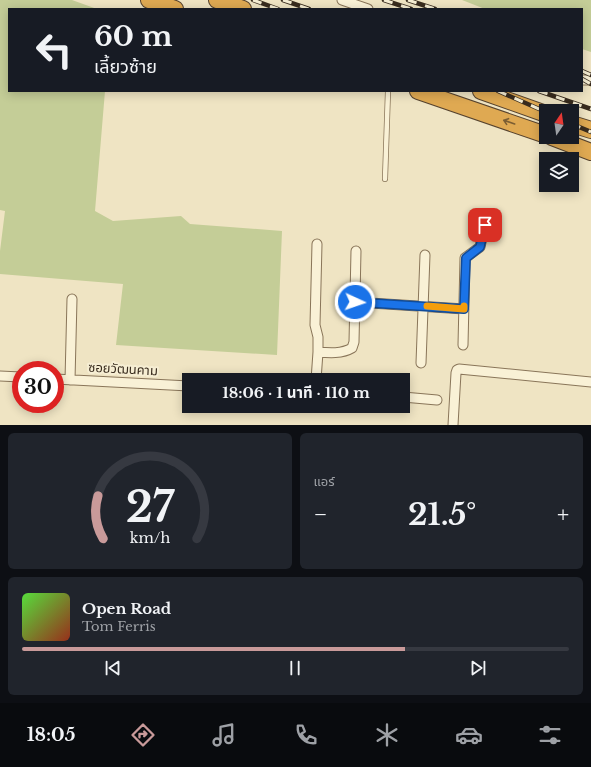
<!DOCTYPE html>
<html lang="th">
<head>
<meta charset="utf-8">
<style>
  :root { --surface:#171b24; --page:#20242c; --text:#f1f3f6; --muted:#9ea1a6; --line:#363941; --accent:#c99a9a }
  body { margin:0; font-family:"Libre Baskerville","Noto Sans Thai",serif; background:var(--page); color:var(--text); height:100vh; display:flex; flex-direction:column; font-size:15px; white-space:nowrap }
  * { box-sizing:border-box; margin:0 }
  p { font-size:13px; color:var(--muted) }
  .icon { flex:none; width:22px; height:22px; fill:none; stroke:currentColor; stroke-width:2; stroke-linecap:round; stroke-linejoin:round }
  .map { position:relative; height:425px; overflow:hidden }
  .sheet { display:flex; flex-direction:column; gap:8px; padding:8px; background:#0d0f14; flex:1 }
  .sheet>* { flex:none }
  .banner { position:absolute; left:8px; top:8px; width:575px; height:84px; border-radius:0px; box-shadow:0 2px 10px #0003; background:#171b24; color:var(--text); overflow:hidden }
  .needle { width:26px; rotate:13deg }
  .fabs { position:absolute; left:539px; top:104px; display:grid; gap:8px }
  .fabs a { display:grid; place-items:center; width:40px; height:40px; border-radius:0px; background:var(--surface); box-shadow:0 2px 10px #0003; font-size:20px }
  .speed { position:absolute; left:12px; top:361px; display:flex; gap:8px; font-size:20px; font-weight:700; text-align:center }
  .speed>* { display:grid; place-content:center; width:52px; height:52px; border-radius:50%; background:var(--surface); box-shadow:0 2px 10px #0003; line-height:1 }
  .speed .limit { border:6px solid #d22; background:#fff; color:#111 }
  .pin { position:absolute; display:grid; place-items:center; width:34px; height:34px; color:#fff; margin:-17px; border-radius:8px; box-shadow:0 2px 6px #0006 }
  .me { position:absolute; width:44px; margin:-22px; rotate:93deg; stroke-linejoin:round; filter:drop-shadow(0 0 3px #0008) }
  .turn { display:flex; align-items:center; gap:14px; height:84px; padding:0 20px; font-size:18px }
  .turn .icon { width:52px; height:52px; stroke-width:2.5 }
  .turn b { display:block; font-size:28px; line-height:34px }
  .big { font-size:30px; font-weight:700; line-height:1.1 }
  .sheet .card { flex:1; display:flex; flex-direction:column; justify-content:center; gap:6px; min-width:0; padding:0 14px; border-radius:6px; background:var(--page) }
  .sheet .dial { align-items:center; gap:0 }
  .dial svg { height:104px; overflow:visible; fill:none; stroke:var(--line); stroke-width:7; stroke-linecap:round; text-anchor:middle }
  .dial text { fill:var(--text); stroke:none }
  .song { display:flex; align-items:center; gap:12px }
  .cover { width:48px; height:48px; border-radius:6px; background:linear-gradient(135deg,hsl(110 70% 55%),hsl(10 70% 35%)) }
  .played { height:4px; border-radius:2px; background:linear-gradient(90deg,var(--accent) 70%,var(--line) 70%) }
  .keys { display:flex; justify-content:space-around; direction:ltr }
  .heat { display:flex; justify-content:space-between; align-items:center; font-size:22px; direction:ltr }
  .sheet .tiles { flex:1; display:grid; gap:8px; grid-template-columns:1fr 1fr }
  .card:last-child { grid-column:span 2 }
  .trip { position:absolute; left:182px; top:373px; width:228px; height:40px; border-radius:0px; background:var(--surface); box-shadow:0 2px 10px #0003; font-weight:700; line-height:40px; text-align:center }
  .tabs { display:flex; height:64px; justify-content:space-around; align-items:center; background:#090b0e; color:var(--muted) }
  .tabs .icon { width:28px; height:28px }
  .tabs .current { color:var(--accent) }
  .tabs b { font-size:18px; color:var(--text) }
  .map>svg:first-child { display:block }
  .green { fill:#c4cd97 }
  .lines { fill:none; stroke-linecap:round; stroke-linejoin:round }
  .lane-casing { stroke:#897559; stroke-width:6 }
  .street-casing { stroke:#897559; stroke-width:11 }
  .highway-casing { stroke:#57432e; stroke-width:18 }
  .lane { stroke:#f9f1d6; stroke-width:4.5 }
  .street { stroke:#f9f1d6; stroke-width:9 }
  .highway { stroke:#dfa952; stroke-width:16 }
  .rail-casing { stroke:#392c1e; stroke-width:4.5 }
  .rail { stroke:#f6eed3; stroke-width:3; stroke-dasharray:9; stroke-linecap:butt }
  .oneway { stroke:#7b5e33 }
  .route-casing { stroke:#114b97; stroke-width:10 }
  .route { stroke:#1a73e8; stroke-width:7 }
  .slow { stroke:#f59e0b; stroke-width:7 }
  .labels { text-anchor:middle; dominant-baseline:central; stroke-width:4; stroke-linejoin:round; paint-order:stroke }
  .street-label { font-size:13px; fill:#392c1e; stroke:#f6eed3 }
</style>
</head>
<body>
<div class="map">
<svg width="591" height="425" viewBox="0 0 591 425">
  <rect width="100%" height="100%" fill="#efe4c3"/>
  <path class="green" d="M0 0H72L97 9H9V91H105L95 211 113 221 181 216 190 224 282 231 277 355 116 345 123 284 0 274V251L5 211 0 210Z
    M462 0H591V52L582 49V9H485Z"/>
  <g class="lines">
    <g class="lane-casing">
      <path id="lane" d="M385 179 388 91"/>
    </g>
    <g class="street-casing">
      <path id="street" d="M342 0 368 9
        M582 80H591
        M317 244 315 325 318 337V352
        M355 302 464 309
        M463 345 465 258 480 247 487 214
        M421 363 425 255
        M0 376 21 377
        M55 379 189 386
        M70 380 72 299
        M316 380 318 352C329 353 342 354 352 348L354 342 356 251
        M403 397 437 400
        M453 425 456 373 457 370 459 369 591 382"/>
    </g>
    <g class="highway-casing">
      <path id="highway" d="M149 0 175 9
        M217 0 243 9
        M418 91 546 135
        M481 91 546 114
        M572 124 591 130
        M552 137 591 152"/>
    </g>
    <use href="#lane" class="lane"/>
    <use href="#street" class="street"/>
    <use href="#highway" class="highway"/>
    <g class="rail-casing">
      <path id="rail" d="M253 0 278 9
        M283 0 309 9
        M384 0 411 9
        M408 0 435 9
        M582 71 591 75
        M582 79 591 84
        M498 91 546 112
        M539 91 591 109
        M572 124 591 132"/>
    </g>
    <use href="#rail" class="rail"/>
  </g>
  <defs><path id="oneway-shaft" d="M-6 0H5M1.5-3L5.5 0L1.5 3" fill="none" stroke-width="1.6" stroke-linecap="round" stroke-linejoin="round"/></defs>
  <use class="oneway" href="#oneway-shaft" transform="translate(509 122) rotate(-161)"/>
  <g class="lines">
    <g class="route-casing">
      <path id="route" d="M355 302 464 309 466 258 480 247 485 225"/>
    </g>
    <use href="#route" class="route"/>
    <path class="slow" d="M427 306 464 309V306"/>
  </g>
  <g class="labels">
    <g class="street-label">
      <text transform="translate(123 369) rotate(3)">ซอยวัฒนคาม</text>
    </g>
  </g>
</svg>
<div class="fabs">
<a><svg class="needle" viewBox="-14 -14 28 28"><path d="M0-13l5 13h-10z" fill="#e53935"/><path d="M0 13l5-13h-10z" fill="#9ea1a6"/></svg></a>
<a><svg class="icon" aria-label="layers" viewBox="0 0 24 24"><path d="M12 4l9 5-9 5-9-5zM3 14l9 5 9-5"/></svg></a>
</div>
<div class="speed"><div class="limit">30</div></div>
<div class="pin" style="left:485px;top:225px;background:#d93025"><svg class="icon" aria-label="arrive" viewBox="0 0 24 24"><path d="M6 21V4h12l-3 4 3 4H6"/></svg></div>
<svg class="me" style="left:355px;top:302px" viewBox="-20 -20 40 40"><circle r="17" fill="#1a73e8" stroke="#fff" stroke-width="3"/><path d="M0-11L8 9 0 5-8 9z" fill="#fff"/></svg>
<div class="trip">18:06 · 1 นาที · 110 m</div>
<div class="banner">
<div class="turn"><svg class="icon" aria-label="left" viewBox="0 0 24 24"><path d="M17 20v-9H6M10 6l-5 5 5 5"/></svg><div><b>60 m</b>เลี้ยวซ้าย</div></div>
</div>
</div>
<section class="sheet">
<div class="tiles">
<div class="card dial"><svg viewBox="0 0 100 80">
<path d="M14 69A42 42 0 1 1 86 69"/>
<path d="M14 69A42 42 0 0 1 10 36" stroke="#c99a9a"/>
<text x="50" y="56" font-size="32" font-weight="700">27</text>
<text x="50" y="72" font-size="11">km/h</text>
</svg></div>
<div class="card"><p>แอร์</p>
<div class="heat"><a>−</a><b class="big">21.5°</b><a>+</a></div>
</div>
<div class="card">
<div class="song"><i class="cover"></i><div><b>Open Road</b><p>Tom Ferris</p></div></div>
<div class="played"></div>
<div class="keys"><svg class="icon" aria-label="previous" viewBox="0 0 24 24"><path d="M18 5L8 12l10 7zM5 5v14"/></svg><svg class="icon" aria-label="pause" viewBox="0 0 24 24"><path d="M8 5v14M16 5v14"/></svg><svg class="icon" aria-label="next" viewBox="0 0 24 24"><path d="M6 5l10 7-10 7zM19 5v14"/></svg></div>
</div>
</div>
</section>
<nav class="tabs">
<b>18:05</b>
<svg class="icon current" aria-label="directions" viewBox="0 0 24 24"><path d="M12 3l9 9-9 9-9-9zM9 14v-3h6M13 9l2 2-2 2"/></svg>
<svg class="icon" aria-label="music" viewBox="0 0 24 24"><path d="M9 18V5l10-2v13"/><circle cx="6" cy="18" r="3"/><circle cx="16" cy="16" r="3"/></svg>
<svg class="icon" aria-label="phone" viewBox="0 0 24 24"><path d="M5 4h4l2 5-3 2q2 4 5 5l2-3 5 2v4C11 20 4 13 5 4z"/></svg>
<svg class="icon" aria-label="climate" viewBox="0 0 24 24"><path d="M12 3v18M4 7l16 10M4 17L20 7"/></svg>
<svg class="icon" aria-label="car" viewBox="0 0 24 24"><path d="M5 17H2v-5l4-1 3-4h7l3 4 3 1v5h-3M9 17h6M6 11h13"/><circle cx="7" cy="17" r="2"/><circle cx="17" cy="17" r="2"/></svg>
<svg class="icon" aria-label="filters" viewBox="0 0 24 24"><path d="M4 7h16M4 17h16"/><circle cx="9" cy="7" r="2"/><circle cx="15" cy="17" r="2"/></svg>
</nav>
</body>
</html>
